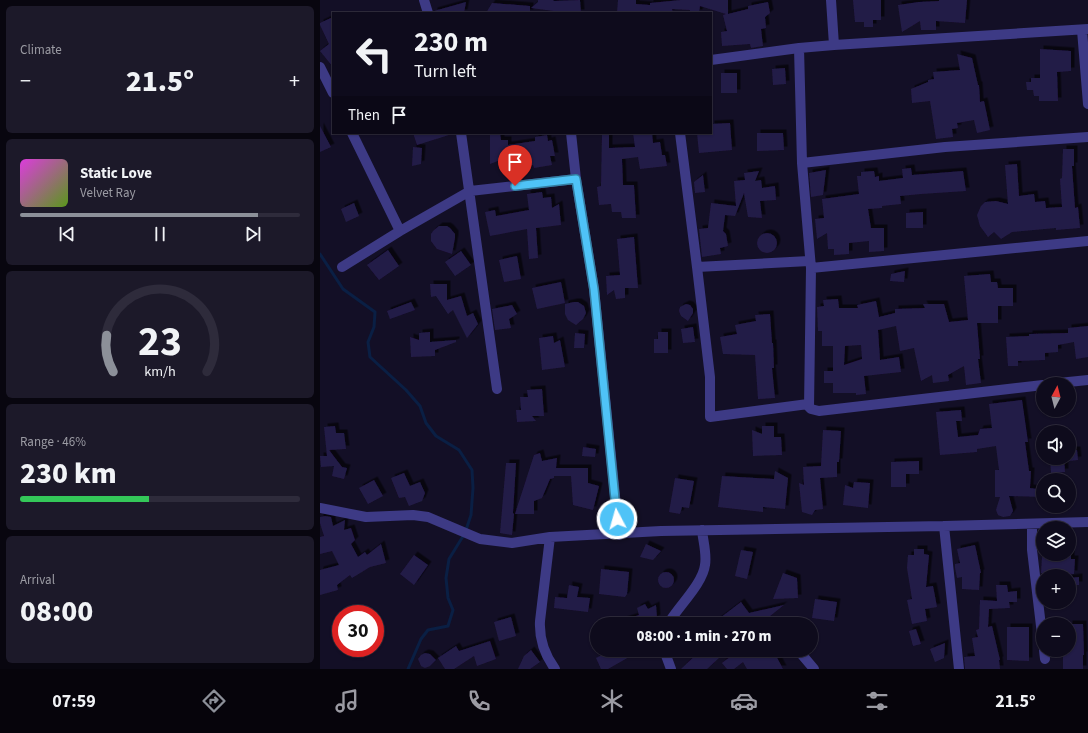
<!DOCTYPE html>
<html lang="en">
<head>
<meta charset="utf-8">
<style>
  :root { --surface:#0e0b1c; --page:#1c1929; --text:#f1f3f6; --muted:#9b9ba3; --line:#2e2b3b; --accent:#8c9099 }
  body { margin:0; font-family:"Source Sans 3",sans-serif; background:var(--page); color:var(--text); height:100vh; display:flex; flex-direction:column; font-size:15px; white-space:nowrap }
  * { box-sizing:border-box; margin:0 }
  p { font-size:13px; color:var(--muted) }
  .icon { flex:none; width:22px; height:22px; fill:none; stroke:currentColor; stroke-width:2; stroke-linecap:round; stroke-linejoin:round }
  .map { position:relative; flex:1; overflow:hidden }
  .sheet { display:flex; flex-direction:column; gap:6px; padding:6px; background:#08060f; width:320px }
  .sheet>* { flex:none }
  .top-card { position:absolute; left:12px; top:12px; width:380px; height:122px; border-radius:0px; box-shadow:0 1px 3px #0004,0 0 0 1px var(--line); background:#0e0b1c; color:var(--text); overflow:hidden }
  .needle { width:26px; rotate:7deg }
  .fabs { position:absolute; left:716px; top:377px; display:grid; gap:8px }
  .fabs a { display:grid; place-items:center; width:40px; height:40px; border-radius:50%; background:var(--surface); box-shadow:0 1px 3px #0004,0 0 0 1px var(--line); font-size:20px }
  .speed { position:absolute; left:12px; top:605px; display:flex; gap:8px; font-size:20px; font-weight:700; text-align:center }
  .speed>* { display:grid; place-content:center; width:52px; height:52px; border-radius:50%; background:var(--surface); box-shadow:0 1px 3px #0004,0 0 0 1px var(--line); line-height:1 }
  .speed .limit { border:6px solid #d22; background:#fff; color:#111 }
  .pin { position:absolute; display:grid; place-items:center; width:34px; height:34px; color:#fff; margin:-41px -17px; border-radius:50% 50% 50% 0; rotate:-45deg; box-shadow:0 0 4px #0007 }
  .pin .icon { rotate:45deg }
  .me { position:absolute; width:44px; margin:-22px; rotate:354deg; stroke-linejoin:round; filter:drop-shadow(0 0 3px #0008) }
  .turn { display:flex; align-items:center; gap:14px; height:84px; padding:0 16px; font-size:18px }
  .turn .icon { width:52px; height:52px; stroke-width:2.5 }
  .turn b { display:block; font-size:28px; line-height:34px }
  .then { display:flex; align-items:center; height:38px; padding:0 16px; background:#0003; gap:8px; font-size:15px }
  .big { font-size:30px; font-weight:800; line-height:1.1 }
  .sheet .widget { flex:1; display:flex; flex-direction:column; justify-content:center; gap:6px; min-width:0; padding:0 14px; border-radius:6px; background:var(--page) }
  .sheet .dial { align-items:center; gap:0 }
  .dial svg { height:104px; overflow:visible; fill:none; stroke:var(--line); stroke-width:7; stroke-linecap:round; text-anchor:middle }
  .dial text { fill:var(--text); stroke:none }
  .song { display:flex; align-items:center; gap:12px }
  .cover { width:48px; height:48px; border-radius:6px; background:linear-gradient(135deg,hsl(300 70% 55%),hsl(90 70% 35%)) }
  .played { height:4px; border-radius:2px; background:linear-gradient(90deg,var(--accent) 85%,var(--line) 85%) }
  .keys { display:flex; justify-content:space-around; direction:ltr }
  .heat { display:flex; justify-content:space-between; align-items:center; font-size:22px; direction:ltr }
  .charge { height:6px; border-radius:3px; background:linear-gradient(90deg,#34c759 46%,var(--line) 0) }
  .trip { position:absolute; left:270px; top:617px; width:228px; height:40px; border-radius:20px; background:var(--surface); box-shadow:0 1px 3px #0004,0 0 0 1px var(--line); font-weight:800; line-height:40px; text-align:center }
  .tab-bar { display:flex; height:64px; justify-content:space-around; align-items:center; background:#06040b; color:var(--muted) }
  .tab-bar .icon { width:28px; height:28px }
  .tab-bar .current { color:var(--accent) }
  .tab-bar b { font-size:18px; color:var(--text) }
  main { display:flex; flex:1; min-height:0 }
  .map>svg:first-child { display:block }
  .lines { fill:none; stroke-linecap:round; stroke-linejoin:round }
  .stream { stroke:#0a1f44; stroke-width:3 }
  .building { fill:#241b47; fill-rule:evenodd; filter:url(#shadow) }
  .minor { stroke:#3d3a85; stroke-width:10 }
  .route-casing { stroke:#337fa1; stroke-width:10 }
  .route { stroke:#4fc3f7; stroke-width:7 }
</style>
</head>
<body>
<main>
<section class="sheet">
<div class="widget"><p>Climate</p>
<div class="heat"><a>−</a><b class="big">21.5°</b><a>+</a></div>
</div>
<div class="widget">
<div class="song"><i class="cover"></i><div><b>Static Love</b><p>Velvet Ray</p></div></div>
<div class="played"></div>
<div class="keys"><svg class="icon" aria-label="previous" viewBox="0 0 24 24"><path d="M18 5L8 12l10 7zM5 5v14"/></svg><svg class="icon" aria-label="pause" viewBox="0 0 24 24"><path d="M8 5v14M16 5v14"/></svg><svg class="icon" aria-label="next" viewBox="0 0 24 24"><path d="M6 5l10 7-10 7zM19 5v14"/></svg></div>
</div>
<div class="widget dial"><svg viewBox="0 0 100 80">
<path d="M14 69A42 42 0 1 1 86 69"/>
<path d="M14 69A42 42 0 0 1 9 41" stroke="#8c9099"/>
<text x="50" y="56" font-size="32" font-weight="700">23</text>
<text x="50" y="72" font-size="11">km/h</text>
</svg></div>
<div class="widget"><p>Range · 46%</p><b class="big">230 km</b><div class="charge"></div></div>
<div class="widget"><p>Arrival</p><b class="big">08:00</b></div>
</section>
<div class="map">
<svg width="768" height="669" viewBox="0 0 768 669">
  <defs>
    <filter id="shadow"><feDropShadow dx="3.5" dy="-3.5" stdDeviation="0" flood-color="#0009"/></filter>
  </defs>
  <rect width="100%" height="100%" fill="#130f26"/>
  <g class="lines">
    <path class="stream" d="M0 254 23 289 55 312 54 327 48 342 50 357 86 390 100 406 106 423 116 436 139 450 152 470 153 488 151 515 145 533 129 559 126 578 128 598 133 610 128 626 108 630 101 639 88 669"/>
  </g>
  <path class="building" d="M218 0H234L233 1 260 0 261 13H241V12L211 8 218 2Z
    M298 0H316V4L330 5V3L361 0H408V14L428 9V6L448 2 450 13 445 17 446 28 441 29 443 46 431 48 430 44 402 46 401 32 407 31 403 15 406 14 380 6 379 13H370V10L352 9 353 13H297Z
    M533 0H561V20H553V27H544V22H535Z
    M619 0H647L645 23 616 21V30H601L600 21 582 32 578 5 599 2 619 1Z
    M146 2 144 13H114V11Z
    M172 3 210 6V13H166Z
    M13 17V67L0 51 9 44 0 25V23Z
    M720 49 751 51V71L737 72 738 101H719V96H714L713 90H707L706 82H711V78H720Z
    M637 54 652 58 658 85H659L660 102 664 101 670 130 657 133 654 120 637 123 638 128 632 129 633 137 616 139 610 101 592 103 591 89 608 82V80L614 79 613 72 640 70Z
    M465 68 466 84 453 85 452 69Z
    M401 73H417V93H401Z
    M410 123 412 150 379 153 377 133H391V124Z
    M0 126 11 147 0 152Z
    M93 133H128L129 135 97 145Z
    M170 133H180L181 140H188V145L215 141V137L227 135 228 141 232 140 235 156H230L232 165 214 168 213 165 198 167 196 154 170 164Z
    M282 133H289V148L315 147 313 133H332L333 143 340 142 342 155H345L347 166 320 169 318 157 302 159 303 185H314L316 218H302L301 212H292L291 204 279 205 277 187 281 186Z
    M437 133H463L464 150 437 151Z
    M93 147 102 148 101 164 92 166Z
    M743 149H754V166H752L755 208 758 207 760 228 736 230V228L692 232 681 239 674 232 668 237 660 226 657 215 661 206 665 202 676 201 688 204 685 165 697 164 699 196 714 194 715 202 725 201 726 208 742 207 740 179 742 178Z
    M591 168 592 175 643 171 646 191 601 194 580 196 581 204 562 206V208L548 209 551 228H564V251L549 252V241L529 243V254L514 255V249H508L507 233 497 239 495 219 504 218 502 199 539 194 537 176H541V172L554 171 555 177 559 176V181L583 178 582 169Z
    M506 170 503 195 491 197 489 173Z
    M439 171 435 181 441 180 442 188 455 186 456 200 440 201 442 218 428 217 424 193 415 216 405 215 403 231 406 234 408 246 400 248 401 254 382 257 379 229 388 228 391 203 416 206 414 181 425 180 424 173Z
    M383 175 385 192 375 193 374 182Z
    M222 192 223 198 231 197 232 208 239 204 241 225 216 228 218 258 209 259 207 229 170 236 165 212 175 210 176 216 209 210 207 194Z
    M34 203 39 216 26 222 21 209Z
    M603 212V228H586V213Z
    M119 226H127L130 228 135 234V238L132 254 117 249 111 241V234L113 231Z
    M437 243a10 10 0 1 1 20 0a10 10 0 1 1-20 0Z
    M314 237 318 288H305V298L296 299 294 290 287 295 286 276 300 275 297 239Z
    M68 250 79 266 59 280 47 265Z
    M141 251 151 265 135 276 125 262Z
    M197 256 201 279 184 282 179 260Z
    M585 271 584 282 570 281 571 274Z
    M670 274 671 282H677L678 288H693V306H678V323H657L660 359H658L661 383 646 385 644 366 628 375 629 381 613 383 612 375 601 381 594 348 580 351 576 326 558 330 560 360 579 357 581 372 544 376 546 394 536 395V393H513V383H504V371H513V346H502V331H498L497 307 504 306 503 300 518 299 519 308H538L537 305 556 301 559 317 575 313V309L605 308 603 304H624L629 322 648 320 644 276ZM541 345 542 359 524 365 525 346Z
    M241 282 245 303 217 309 212 288Z
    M110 284H127V300L141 296 147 316 153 313 158 324 147 338 133 310 128 314 116 296 111 297Z
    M91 302 95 310 70 319 67 311Z
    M254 302H258L264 306 266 313 263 319 256 325 248 320 245 314V304Z
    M366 304 370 305 373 309V313L368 321 361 316 359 311 360 307Z
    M192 305 197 314 189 319 191 328 175 330 172 309Z
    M450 314 452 343H453L454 368H452L455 398 438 399 435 355 403 354 400 337 417 334 415 325 436 321 435 315Z
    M768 326V357L756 359 754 342 738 345V352L725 353V360L698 361V366H688L686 337 709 336V334L748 333V328Z
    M373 327 375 342 363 343 361 329Z
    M110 332V342L136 340V342L115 350V356L91 357 90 337 99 340V333Z
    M338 332H348V353H334V339H338Z
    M255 333 265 334 264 348H254Z
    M233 336 234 343 240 340 245 367 222 370 219 338Z
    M222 389 224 416H212L216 421 197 422 196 410H201L200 397H208L207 390Z
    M702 400 708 442H705L709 471H711L710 488 723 490V497L689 496 693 511 690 516 683 517 678 515 676 510 680 497H675V470H679L676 446 657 449V452L620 455 616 412 641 410 642 421H636L638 437 658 435 660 429 672 428 669 404Z
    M15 426 16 433H24L26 449 9 450 22 467 27 468 24 479 12 476 14 466 1 467 0 456H7L4 427Z
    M442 426H454V437H461L462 455 433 456 432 430 442 434Z
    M503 430 521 431 519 462H517V477L500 478 503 509 495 510 492 515 482 512 479 483 484 485 483 467 501 466Z
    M263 447 276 449 275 457 262 456Z
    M749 450H757L758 460 749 461Z
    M220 453 222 461 237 458 236 468H268V483L279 486 273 510 253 505 251 476H234V478L230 479 222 498 214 501V514H195L214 455Z
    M730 458H744L745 472 731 473Z
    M599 461V474H586V487H571V462Z
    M186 463H196L193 513 194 514 192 535 180 533Z
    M455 471 468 478 465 509 443 507V512L398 507 402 476 454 479Z
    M84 473 90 486 100 482 105 493 102 501 89 506 85 497 79 498 71 478Z
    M355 478 374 481 369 508 362 507 360 514 349 512Z
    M54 480 63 496 48 504 39 488Z
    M534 482 550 483 548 508 523 505 525 485 533 488Z
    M5 516 11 517 13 526 25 520 24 530 31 528 35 540 31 544 38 557 45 552 47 555 61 544 66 563 50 567 32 578 30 575 17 585 18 590 0 595V570L19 565 12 551 0 554V537L4 536 0 523V517Z
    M304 516H314V526H305Z
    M326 544 341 551 333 560 320 557Z
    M655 545 661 573H660L659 590 642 589V577L637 578 635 568V564L640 563 637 549Z
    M594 549H604V554L609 555 606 587 613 586 617 607 605 609 607 621 592 624 587 600 592 599 587 568 588 555H594Z
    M421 550 433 552 427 579 415 576Z
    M735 554H751V559H755L754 574 721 573 722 557 734 558Z
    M94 555 108 565 94 585 80 574Z
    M281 569 309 572 307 594 305 597 279 594Z
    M338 580a8 8 0 1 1 16 0a8 8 0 1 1-16 0Z
    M463 573 477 578 478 598 453 599Z
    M759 577V585H749V578Z
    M249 585 259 587 257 597 270 598 268 612 234 608 235 597 247 598Z
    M676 585H687L688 592 697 591V602H689L690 608 669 609 668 627 672 626 680 660H679L680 669H645L644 657 655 656 652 638 658 637 656 630 659 629 660 600 677 601Z
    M495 599 517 602 514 621 492 618Z
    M421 602 429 613 464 605 440 624H392Z
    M325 604 328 609 336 605 337 618 326 624H297V622L319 615 317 608Z
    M191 617 196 636 179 641 174 622Z
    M749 624H763L764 655H763V669H743V650H749Z
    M687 627H709V661L687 660Z
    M596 629 601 644 593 646 589 631Z
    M170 641 176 659 157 666 154 656 134 669H125L118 658 136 646 139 651Z
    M625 643 624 658 615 662 610 649Z
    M211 650 220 662 210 669H198L204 656Z
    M292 650H305L309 657 288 669H281L276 658Z
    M381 650H393L400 657 387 669H361Z
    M419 650H453L463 669H427L423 662 414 669H407L402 663Z
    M105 653 110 654 116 660 110 666 105 668 101 666 98 659 101 655Z"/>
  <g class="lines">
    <path class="minor" d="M104 0 108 13
      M511 0 514 45
      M762 30 768 104
      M479 48 482 163 491 268 489 407 491 409 499 411 723 385
      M391 60 479 48 514 45 768 29
      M0 67 13 93
      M32 133 80 231
      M141 133 177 389
      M251 133 256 179 274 289 299 535
      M360 133 377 267 390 377V417L488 404
      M482 163 625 147 768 137
      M22 267 80 231 150 191 256 179
      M377 267 489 261
      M491 268 768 241
      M729 384 768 380
      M0 508 46 517 93 515 108 517 160 539 192 543 230 537 341 531 624 526 768 522
      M712 524V550L723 643
      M624 526 639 669
      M230 537 220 621C219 639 224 654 235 669
      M349 624 352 618C362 603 383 582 385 565 387 554 383 541 382 530
      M344 650 351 669
      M478 650 494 669
      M724 650 725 659"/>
  </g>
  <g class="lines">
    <g class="route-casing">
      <path id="route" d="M195 186 256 179 274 289 297 519"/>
    </g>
    <use href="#route" class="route"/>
  </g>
</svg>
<div class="fabs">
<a><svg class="needle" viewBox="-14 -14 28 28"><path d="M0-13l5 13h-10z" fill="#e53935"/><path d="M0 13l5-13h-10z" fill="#9b9ba3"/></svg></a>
<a><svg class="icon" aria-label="sound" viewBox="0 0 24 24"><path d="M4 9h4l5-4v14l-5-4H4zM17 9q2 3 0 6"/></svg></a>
<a><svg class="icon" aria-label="search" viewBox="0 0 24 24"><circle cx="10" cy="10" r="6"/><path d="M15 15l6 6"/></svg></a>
<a><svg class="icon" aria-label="layers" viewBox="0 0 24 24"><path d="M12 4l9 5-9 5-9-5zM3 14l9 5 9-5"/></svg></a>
<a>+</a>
<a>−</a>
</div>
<div class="speed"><div class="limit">30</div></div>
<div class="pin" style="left:195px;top:186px;background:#d93025"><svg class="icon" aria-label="arrive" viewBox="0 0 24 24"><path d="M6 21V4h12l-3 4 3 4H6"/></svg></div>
<svg class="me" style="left:297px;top:519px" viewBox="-20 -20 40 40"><circle r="17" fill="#4fc3f7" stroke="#fff" stroke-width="3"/><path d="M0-11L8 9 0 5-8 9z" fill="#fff"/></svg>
<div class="trip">08:00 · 1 min · 270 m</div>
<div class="top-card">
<div class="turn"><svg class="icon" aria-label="left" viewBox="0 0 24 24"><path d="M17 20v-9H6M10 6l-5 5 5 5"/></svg><div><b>230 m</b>Turn left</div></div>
<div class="then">Then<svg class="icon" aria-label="arrive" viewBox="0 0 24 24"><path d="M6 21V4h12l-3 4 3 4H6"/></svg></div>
</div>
</div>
</main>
<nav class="tab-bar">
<b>07:59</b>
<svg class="icon current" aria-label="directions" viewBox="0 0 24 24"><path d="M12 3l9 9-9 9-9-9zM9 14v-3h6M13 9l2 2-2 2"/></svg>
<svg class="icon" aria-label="music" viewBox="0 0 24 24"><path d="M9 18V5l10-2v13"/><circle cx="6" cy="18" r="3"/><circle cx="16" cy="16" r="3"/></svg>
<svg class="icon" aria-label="phone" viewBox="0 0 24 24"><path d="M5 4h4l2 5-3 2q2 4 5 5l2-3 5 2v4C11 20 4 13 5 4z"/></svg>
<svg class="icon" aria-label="climate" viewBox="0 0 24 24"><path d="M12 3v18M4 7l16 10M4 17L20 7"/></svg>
<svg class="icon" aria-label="car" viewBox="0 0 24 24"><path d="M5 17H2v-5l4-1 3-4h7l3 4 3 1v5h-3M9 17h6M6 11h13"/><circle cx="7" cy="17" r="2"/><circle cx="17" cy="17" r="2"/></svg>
<svg class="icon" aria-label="filters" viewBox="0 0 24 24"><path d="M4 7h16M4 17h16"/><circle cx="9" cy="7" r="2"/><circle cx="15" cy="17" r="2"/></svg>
<b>21.5°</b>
</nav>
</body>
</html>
